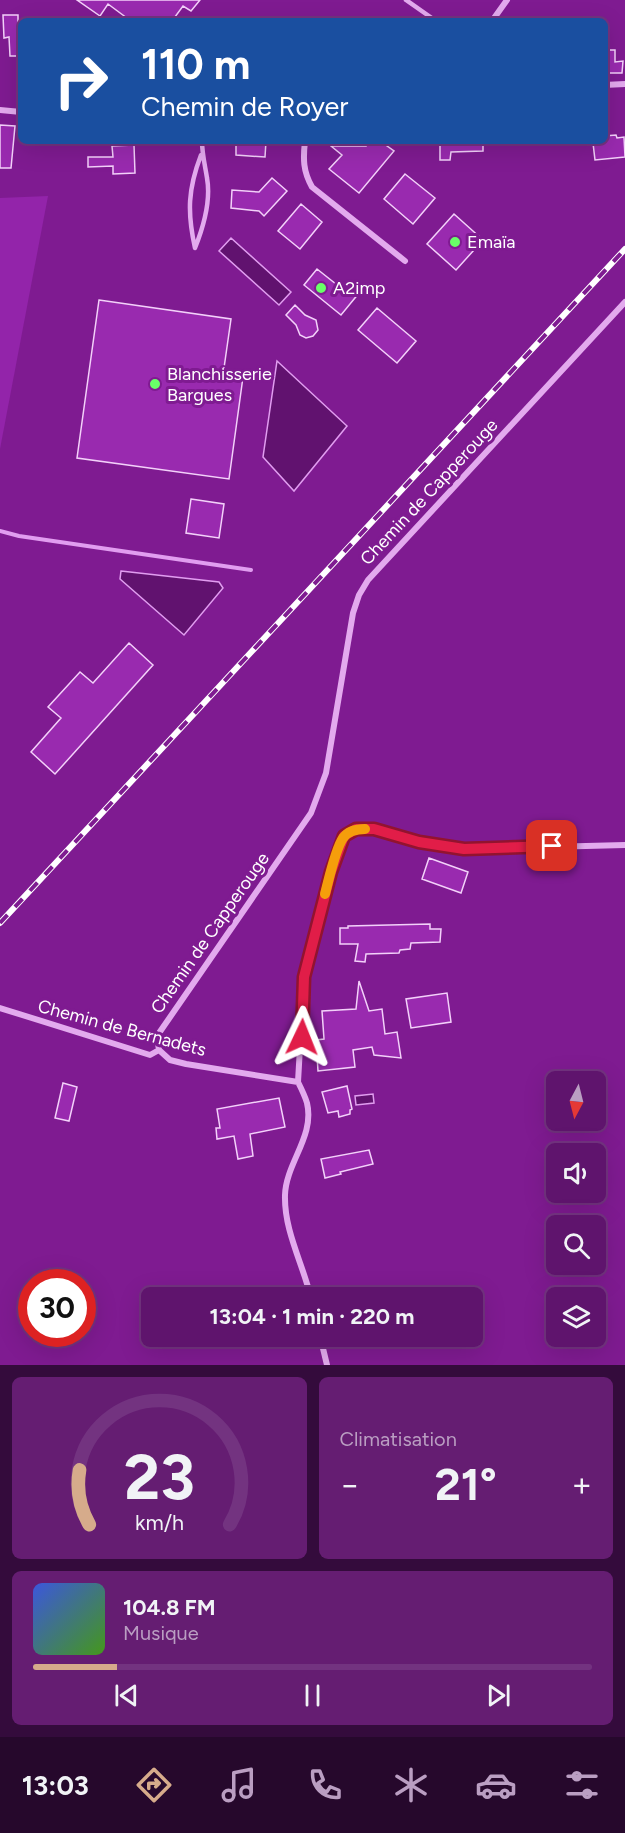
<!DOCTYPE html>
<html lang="fr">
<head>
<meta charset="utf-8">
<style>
  :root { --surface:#5f146d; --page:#651d72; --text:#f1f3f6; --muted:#ba9ec2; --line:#733380; --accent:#d6ab8b }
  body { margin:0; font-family:Figtree,sans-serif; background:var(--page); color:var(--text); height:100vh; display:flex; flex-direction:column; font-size:22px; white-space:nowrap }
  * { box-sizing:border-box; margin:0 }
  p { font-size:20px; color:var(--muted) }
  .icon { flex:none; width:33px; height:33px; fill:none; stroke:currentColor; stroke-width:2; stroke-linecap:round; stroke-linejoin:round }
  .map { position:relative; height:1365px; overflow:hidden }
  .details { display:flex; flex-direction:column; gap:12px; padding:12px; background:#340b3c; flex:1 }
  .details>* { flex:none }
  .hud { position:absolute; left:18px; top:18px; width:590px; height:126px; border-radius:9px; box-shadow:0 6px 24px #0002,0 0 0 2px var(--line); background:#1a4fa0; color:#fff; overflow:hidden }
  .needle { width:39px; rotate:187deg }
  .controls { position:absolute; left:546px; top:1071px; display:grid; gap:12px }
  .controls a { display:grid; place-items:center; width:60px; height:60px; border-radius:9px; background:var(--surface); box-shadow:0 6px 24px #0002,0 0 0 2px var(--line); font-size:30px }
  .speed { position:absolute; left:18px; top:1269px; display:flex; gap:12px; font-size:30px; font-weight:700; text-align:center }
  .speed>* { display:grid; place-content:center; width:78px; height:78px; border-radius:50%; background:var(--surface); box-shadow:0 6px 24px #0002,0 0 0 2px var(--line); line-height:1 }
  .speed .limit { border:9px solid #d22; background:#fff; color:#111 }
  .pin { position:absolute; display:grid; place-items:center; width:51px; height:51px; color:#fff; margin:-26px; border-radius:12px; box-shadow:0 3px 9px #0006 }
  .me { position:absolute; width:66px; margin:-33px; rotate:2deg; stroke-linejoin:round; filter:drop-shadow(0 0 4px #0008) }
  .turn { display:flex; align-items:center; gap:21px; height:126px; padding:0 24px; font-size:27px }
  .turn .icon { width:78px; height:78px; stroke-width:2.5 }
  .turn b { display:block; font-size:42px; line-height:51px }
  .big { font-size:45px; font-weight:700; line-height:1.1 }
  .details .widget { flex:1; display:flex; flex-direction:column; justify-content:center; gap:9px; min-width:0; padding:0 21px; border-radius:9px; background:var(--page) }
  .details .dial { align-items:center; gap:0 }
  .dial svg { height:156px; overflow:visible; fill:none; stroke:var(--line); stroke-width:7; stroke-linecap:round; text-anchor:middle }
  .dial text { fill:var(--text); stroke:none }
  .song { display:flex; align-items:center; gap:18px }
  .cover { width:72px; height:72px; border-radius:9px; background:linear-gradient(135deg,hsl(230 70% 55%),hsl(100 70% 35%)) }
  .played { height:6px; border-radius:3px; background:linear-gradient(90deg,var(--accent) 15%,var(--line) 15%) }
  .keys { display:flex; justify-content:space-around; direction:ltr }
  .heat { display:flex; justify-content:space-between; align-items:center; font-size:33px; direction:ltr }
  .details .tiles { flex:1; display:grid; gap:12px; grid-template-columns:1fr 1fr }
  .widget:last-child { grid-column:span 2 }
  .trip { position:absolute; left:141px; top:1287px; width:342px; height:60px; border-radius:9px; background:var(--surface); box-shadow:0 6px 24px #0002,0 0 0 2px var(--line); font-weight:700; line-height:60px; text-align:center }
  .tabs { display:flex; height:96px; justify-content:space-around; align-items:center; background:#26082c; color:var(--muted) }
  .tabs .icon { width:42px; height:42px }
  .tabs .current { color:var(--accent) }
  .tabs b { font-size:27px; color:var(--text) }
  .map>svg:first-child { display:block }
  .green { fill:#9324aa }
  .water { fill:#61126f; stroke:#e19df0; stroke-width:1.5 }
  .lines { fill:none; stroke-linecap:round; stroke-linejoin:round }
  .stream { stroke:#e19df0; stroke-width:4 }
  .building { fill:#992aaf; stroke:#f3d1fa; stroke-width:1.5 }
  .lane { stroke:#e3aaee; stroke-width:4.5 }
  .street { stroke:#e3aaee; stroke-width:6 }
  .rail-casing { stroke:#fff; stroke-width:6 }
  .rail { stroke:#7f1b91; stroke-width:4; stroke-dasharray:11; stroke-linecap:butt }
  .route-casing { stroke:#92132f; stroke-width:15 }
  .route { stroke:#e11d48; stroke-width:10 }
  .slow { stroke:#f59e0b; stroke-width:10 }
  .poi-dot { fill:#69ff68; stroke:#7f1b91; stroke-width:2 }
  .labels { text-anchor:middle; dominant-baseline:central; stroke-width:6; stroke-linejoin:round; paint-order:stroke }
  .poi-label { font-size:18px; fill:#fff; stroke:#7f1b91; text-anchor:start }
  .street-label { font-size:18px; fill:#fff; stroke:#7f1b91 }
</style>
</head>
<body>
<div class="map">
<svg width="625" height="1365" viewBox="0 0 625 1365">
  <rect width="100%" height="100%" fill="#7f1b91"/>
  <path class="green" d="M48 196 0 449V198Z"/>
  <path class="water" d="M231 238 291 292 279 305 219 251Z
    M277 361 347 426 294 491 263 457Z
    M121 571 219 582 223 588 184 635 120 579Z
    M373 1094 374 1103 356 1105 355 1096Z"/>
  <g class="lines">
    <path class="stream" d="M0 531 19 536 251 570"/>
  </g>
  <path class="building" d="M77 0H200L191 11 183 6 172 21H131L108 4 100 16Z
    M3 15H18V29H21V56H10L9 37 4 38Z
    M604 50H615V62L623 61 622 73H609L608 66H604Z
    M0 125 15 126 11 168H0Z
    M616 135 617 138 624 137 625 157 595 160 593 143 604 141V136Z
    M266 141 265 157 236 155V143Z
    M380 141 394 151 359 193 329 169 342 155 331 146H366V144Z
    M440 141H483V151L451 152 450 160H440Z
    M134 145 135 173 113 174V166L88 167V157H113L112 146Z
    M405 174 435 198 413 224 384 199Z
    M272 178 287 191 264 216 259 211 231 208 232 190 259 192Z
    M301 204 322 222 300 249 278 231Z
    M454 214 483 240 456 270 427 244Z
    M317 269 341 288 346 282 359 293 341 315 304 285Z
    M99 300 231 319 223 375 243 377 229 479 77 458Z
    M295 305 305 315 316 320 318 330 313 336 306 338 300 335 296 325 286 315Z
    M377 308 416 341 397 363 358 330Z
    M191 499 224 504 219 538 186 533Z
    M129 643 153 665 55 774 31 752 61 718 48 707 80 672 93 683Z
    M429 858 468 872 461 893 422 879Z
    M430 924V929H441L440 942 411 943 410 949 400 950 399 953 366 954 365 962 355 961 358 944H340V928H348V926Z
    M359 981 369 1011 382 1009 385 1034 397 1032 401 1058 374 1055 372 1047 353 1050 355 1067 318 1071 316 1040 324 1039 322 1011 356 1009Z
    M447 993 451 1022 411 1028 406 999Z
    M63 1083 77 1087 69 1121 55 1118Z
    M347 1086 352 1109 350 1110V1114L339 1117 338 1111 328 1113 322 1092Z
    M279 1098 285 1127 250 1134 253 1156 238 1159 234 1136 217 1139 216 1128H220L217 1109Z
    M369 1150 373 1164 340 1172 341 1174 325 1178 321 1159Z"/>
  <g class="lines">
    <path class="lane" d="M406 0 436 21
      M201 155C188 189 187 212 195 248 203 228 211 200 207 178 205 165 202 154 202 141"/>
    <path class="street" d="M492 21 507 0
      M604 85 625 84
      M0 110 21 112
      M305 141C303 159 303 171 312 187L405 261
      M0 1008 150 1055 159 1050 170 1060 186 1064 298 1082C301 1088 305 1096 307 1103 315 1136 286 1163 285 1195 284 1231 303 1264 311 1298
      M159 1050 157 1036 311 813 326 773 353 613 359 595 368 580 625 302
      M298 1082 304 977 331 872 344 836 356 829H374L419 842 464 849 625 845
      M320 1336 327 1365"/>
    <g class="rail-casing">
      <path id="rail" d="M0 923 625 249"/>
    </g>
    <use href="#rail" class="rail"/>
  </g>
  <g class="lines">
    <g class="route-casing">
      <path id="route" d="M302 1037 304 977 331 872 344 836 356 829H374L419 842 464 849 552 846"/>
    </g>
    <use href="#route" class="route"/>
    <path class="slow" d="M325 894C329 879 335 850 343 838 348 831 357 829 365 829"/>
  </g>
  <g class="poi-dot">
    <circle cx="455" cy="242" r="6"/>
    <circle cx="321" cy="288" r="6"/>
    <circle cx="155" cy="384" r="6"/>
  </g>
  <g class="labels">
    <g class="poi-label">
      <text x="467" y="242">Emaïa</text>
      <text x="333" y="288">A2imp</text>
      <text x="167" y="374">Blanchisserie<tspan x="167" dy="21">Bargues</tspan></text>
    </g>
    <g class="street-label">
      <text transform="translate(429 492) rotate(-47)">Chemin de Capperouge</text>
      <text transform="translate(210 933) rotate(-55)">Chemin de Capperouge</text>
      <text transform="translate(122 1028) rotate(15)">Chemin de Bernadets</text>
    </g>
  </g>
</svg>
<div class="controls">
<a><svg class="needle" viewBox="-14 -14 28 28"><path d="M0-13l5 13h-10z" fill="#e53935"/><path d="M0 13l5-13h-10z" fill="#ba9ec2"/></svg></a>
<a><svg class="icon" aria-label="sound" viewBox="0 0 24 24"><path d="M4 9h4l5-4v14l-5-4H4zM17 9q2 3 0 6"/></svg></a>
<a><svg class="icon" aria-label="search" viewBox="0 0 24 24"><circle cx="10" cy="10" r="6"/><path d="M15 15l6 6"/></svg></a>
<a><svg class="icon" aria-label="layers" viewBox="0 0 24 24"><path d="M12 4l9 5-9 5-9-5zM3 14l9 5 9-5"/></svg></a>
</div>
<div class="speed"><div class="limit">30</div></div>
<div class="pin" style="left:552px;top:846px;background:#d93025"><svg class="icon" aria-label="arrive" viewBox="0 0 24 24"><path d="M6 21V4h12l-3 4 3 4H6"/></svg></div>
<svg class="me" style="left:302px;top:1037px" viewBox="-20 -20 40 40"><path d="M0-17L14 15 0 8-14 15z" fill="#e11d48" stroke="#fff" stroke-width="4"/></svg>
<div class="trip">13:04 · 1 min · 220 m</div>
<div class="hud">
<div class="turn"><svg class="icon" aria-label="right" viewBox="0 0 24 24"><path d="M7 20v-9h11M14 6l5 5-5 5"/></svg><div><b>110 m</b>Chemin de Royer</div></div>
</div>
</div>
<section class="details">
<div class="tiles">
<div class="widget dial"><svg viewBox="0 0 100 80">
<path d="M14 69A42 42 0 1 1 86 69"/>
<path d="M14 69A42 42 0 0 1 9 41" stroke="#d6ab8b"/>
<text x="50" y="56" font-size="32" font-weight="700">23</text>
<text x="50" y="72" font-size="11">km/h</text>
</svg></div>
<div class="widget"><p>Climatisation</p>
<div class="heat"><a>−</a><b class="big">21°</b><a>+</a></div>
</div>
<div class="widget">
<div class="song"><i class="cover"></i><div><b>104.8 FM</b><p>Musique</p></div></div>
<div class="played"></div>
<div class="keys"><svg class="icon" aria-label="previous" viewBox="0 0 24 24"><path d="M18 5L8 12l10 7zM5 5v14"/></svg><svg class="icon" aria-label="pause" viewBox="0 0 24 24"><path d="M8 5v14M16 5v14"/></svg><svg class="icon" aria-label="next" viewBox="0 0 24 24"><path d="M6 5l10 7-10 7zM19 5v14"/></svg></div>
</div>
</div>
</section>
<nav class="tabs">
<b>13:03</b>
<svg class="icon current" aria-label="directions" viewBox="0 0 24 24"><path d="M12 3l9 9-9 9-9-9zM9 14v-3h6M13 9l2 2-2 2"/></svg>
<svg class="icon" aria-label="music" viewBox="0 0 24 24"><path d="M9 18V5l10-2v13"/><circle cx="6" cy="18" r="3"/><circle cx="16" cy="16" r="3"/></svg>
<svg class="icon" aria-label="phone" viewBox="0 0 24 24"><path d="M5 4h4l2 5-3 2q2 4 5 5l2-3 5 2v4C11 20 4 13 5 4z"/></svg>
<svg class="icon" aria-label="climate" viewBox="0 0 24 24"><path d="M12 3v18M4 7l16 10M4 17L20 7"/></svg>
<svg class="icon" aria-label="car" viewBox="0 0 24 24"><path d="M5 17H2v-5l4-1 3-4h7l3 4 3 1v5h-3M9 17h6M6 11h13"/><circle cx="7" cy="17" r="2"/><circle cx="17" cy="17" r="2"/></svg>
<svg class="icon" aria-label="filters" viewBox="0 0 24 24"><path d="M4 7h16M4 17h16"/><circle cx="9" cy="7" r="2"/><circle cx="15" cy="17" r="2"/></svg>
</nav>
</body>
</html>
